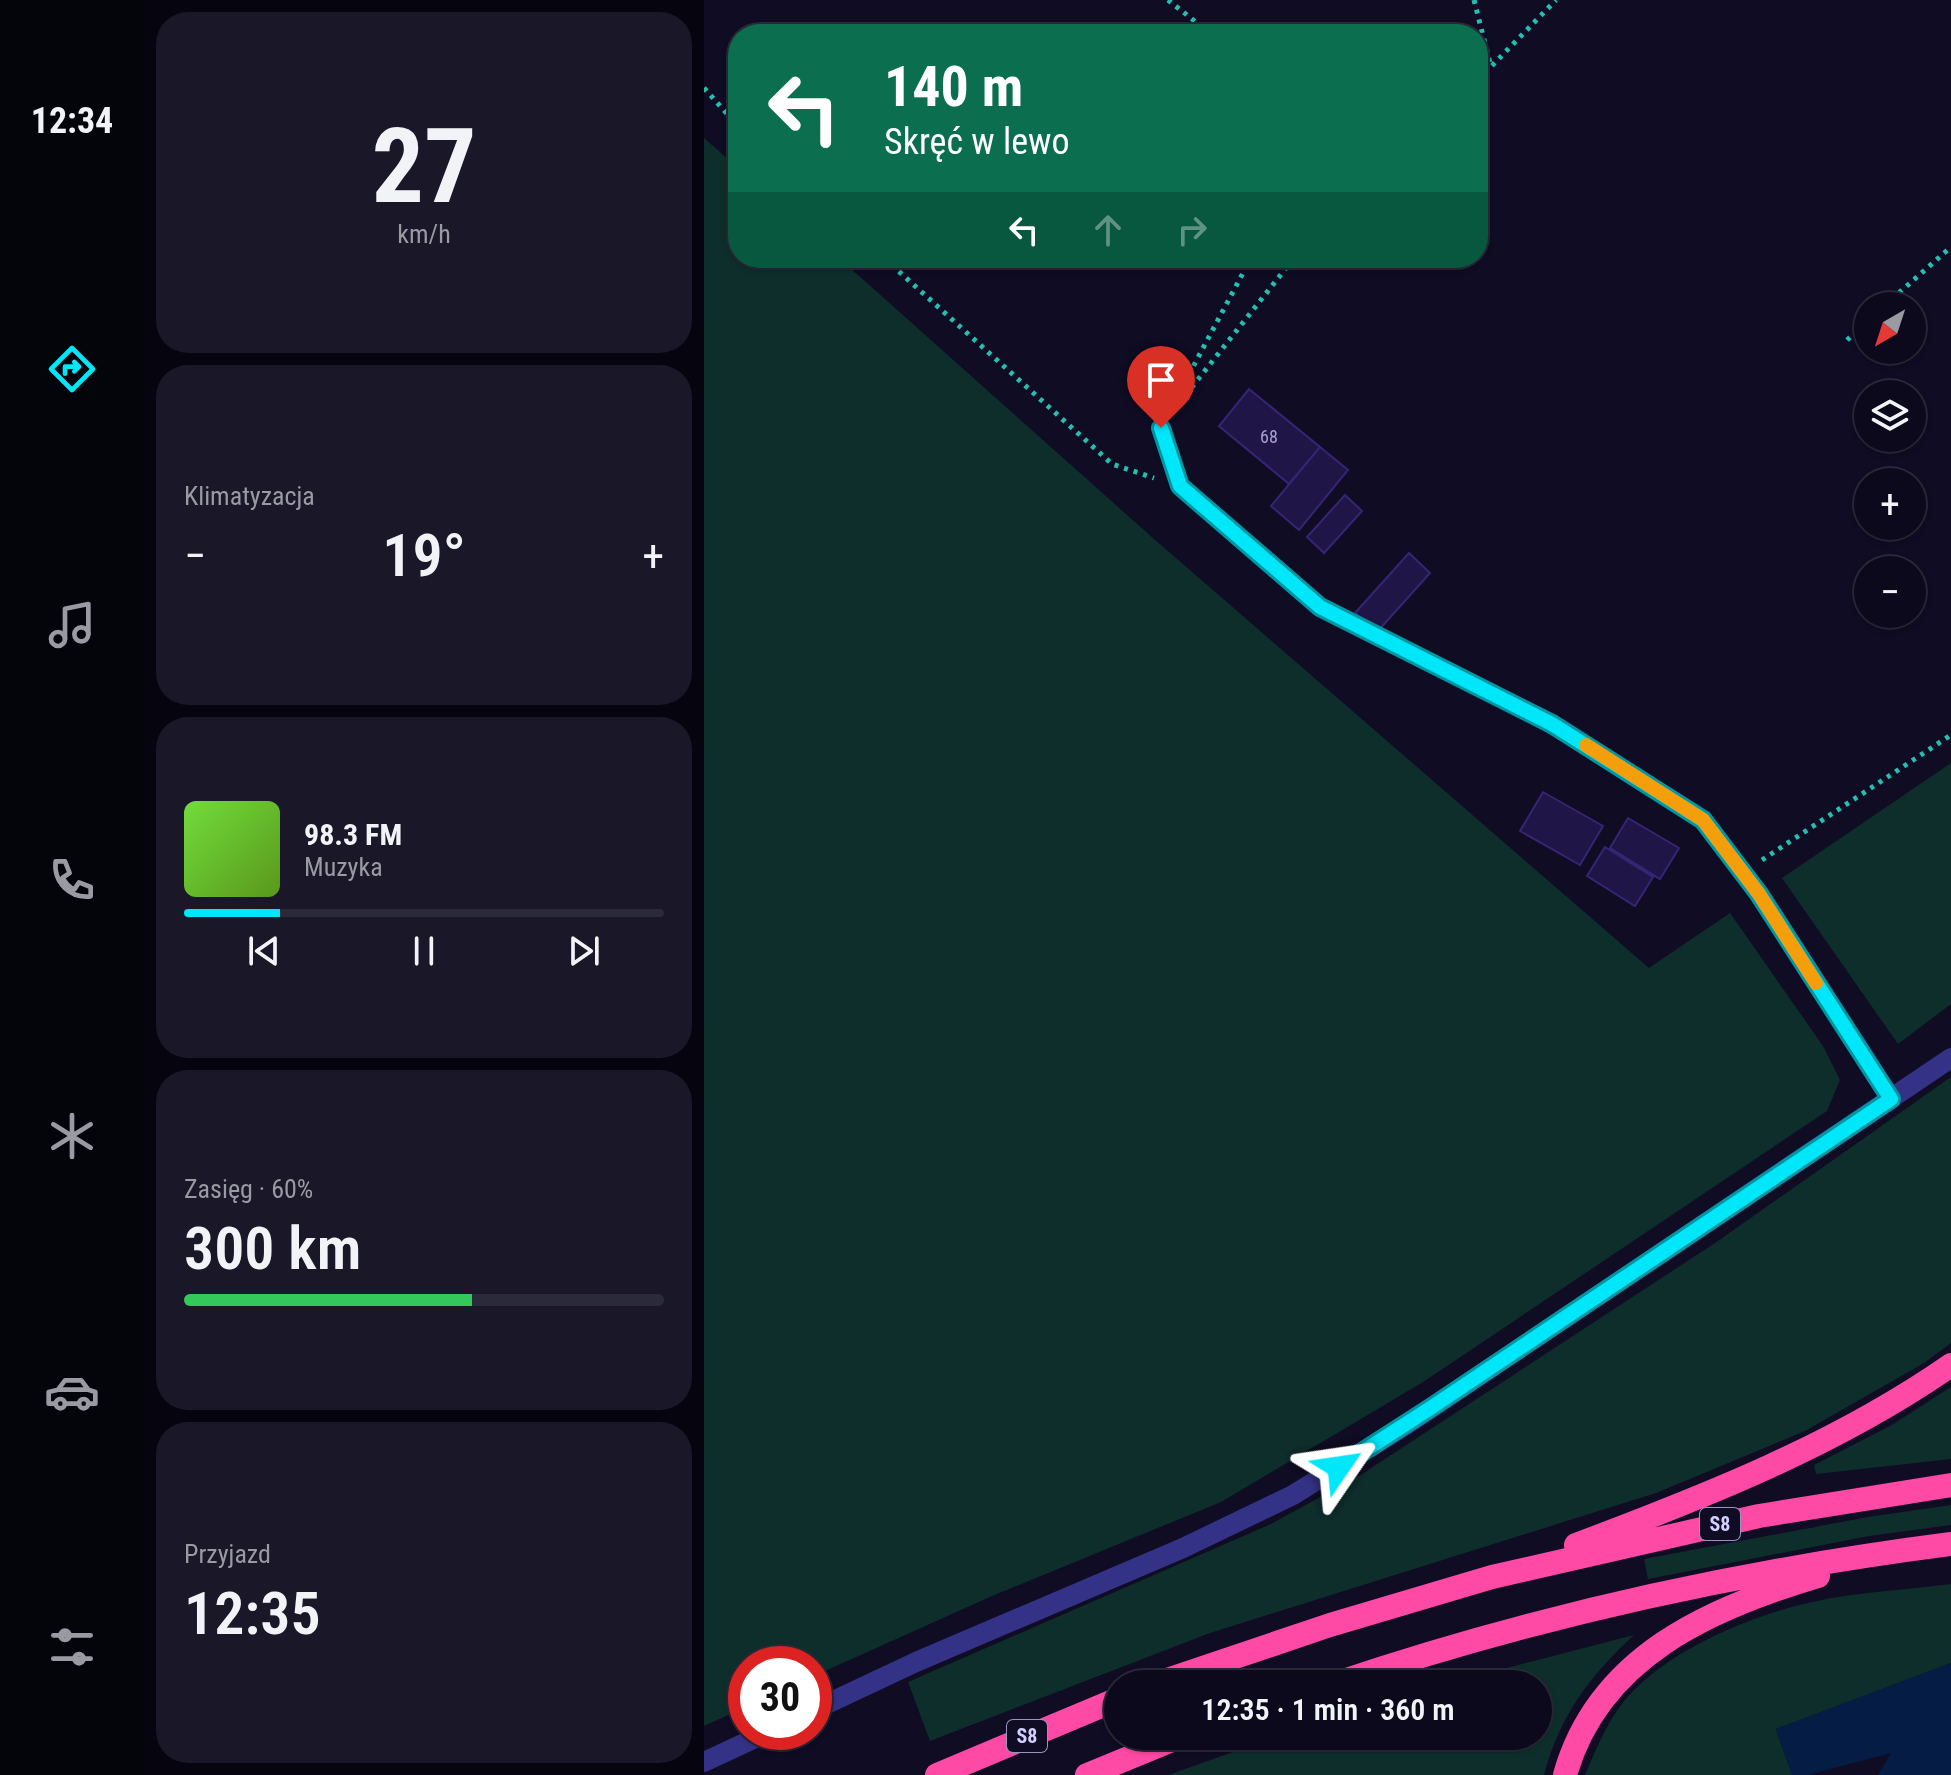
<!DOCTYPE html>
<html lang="pl">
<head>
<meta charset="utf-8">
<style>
  :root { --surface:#0b091b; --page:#191728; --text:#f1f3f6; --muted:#9a9aa3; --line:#2b2a3a; --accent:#00e7fa }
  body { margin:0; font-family:"Roboto Condensed",sans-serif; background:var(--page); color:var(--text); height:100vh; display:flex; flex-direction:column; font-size:30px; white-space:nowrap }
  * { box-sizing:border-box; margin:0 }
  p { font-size:26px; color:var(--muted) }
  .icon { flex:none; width:44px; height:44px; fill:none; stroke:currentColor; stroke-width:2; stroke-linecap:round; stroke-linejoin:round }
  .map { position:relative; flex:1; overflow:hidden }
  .side { display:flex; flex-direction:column; gap:12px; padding:12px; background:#06050f; width:560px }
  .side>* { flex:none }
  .top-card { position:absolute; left:24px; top:24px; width:760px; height:244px; border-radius:32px; box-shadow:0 2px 6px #0004,0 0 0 2px var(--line); background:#0b6e4f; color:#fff; overflow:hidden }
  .needle { width:52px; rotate:219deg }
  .controls { position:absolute; left:1150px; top:292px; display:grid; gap:16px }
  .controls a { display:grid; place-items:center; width:72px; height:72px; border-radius:50%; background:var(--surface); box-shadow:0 2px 6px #0004,0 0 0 2px var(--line); font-size:40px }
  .speed { position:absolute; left:24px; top:1646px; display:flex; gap:16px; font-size:40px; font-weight:700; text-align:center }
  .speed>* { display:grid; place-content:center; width:104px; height:104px; border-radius:50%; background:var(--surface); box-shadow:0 2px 6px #0004,0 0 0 2px var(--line); line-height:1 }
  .speed .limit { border:12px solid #d22; background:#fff; color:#111 }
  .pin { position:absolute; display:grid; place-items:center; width:68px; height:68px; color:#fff; margin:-82px -34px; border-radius:50% 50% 50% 0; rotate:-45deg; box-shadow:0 0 8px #0007 }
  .pin .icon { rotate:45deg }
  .me { position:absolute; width:88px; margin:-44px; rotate:58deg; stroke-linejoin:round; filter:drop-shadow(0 0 6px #0008) }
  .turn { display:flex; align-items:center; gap:28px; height:168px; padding:0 24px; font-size:36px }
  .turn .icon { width:104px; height:104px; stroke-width:2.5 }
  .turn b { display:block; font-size:56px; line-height:68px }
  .lanes { display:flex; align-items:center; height:76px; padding:0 24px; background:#0003; justify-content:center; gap:40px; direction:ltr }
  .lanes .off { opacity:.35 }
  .big { font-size:60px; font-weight:600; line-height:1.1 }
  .side .tile { flex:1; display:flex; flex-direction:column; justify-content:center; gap:12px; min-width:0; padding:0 28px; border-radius:32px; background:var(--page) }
  .side .dial { align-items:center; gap:0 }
  .dial b { font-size:104px; line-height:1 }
  .song { display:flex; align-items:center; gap:24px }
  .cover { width:96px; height:96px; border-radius:12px; background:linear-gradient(135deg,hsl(100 70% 55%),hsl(90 70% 35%)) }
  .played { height:8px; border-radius:4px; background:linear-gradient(90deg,var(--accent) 20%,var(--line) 20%) }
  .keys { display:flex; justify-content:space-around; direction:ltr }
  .heat { display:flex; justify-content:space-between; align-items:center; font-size:44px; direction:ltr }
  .charge { height:12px; border-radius:6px; background:linear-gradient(90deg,#34c759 60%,var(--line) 0) }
  .trip { position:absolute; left:400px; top:1670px; width:448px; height:80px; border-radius:40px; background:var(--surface); box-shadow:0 2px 6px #0004,0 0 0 2px var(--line); font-weight:600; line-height:80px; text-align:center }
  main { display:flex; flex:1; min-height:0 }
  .menu { display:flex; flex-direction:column; width:144px; justify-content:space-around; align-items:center; background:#04040b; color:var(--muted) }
  .menu .icon { width:56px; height:56px }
  .menu .active { color:var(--accent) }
  .menu b { font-size:36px; color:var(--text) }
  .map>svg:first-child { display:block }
  .green { fill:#0e2e2c }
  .water { fill:#051d44 }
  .building { fill:#1f1647; stroke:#342675; stroke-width:2 }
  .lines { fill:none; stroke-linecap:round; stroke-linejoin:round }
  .path { stroke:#23bfb1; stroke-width:5; stroke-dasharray:4 6; stroke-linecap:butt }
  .lane { stroke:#343287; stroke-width:16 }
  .street { stroke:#343287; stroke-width:20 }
  .highway { stroke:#ff4aa5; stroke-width:24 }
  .route-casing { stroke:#0096a2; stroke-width:20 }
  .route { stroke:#00e7fa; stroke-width:14 }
  .slow { stroke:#f59e0b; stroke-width:14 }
  .labels { text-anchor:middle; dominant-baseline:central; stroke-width:8; stroke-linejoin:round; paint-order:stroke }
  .number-label { font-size:18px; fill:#a6a1d1 }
  .shield { fill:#0f0c24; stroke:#9894bd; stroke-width:2 }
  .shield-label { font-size:20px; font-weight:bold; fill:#d3cfff }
</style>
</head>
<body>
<main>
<nav class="menu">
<b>12:34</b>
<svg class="icon active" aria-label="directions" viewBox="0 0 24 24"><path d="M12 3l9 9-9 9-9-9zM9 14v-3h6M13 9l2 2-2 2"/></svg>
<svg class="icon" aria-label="music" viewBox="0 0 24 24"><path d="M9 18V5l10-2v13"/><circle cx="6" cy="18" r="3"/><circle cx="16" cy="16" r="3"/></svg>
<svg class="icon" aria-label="phone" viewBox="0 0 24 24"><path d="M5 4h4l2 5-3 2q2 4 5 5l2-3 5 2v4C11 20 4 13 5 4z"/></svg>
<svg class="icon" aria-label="climate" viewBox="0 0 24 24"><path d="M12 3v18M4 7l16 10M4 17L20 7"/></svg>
<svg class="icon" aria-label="car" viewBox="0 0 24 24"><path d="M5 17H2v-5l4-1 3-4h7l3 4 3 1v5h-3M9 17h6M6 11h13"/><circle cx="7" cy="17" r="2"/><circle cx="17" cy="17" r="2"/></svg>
<svg class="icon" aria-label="filters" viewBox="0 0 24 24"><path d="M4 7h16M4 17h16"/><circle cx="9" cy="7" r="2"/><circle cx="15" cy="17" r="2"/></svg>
</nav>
<section class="side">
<div class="tile dial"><b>27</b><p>km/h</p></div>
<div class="tile"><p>Klimatyzacja</p>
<div class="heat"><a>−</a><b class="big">19°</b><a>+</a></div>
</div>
<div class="tile">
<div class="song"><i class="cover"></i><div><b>98.3 FM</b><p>Muzyka</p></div></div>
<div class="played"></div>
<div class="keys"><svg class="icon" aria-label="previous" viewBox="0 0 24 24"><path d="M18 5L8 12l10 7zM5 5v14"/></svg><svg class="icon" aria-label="pause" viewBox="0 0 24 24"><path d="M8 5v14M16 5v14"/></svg><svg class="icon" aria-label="next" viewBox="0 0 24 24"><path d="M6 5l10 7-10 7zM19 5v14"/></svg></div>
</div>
<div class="tile"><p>Zasięg · 60%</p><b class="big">300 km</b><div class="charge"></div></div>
<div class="tile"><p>Przyjazd</p><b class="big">12:35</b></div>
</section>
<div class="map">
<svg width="1247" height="1775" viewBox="0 0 1247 1775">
  <rect width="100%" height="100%" fill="#0f0c24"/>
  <path class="green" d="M0 138 34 168V258H135L450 539 945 968 1026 913 1119 1046 1136 1080 1123 1111 719 1382 517 1502 288 1596 110 1676V1664H42V1707L0 1726Z
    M1247 763V1004L1194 1044 1078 878Z
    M1247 1077V1343L1220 1363 1101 1431 952 1493 506 1633 226 1741 204 1682 567 1524 658 1474 1014 1241Z
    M1247 1387V1459L1112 1474 1110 1465 1186 1426Z
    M1247 1505V1525L1165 1536 944 1579 940 1559 1164 1517Z
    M1247 1584V1663L1072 1729 1088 1775H881C892 1749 903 1722 921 1700 963 1650 1046 1616 1108 1602 1153 1592 1201 1590 1247 1584Z
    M930 1635C885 1677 856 1715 840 1775H464L574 1736H834V1684H741Z"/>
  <path class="water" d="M1247 1663V1775H1174L1187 1753 1104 1775H1088L1072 1729Z"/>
  <path class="building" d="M545 389 616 447 585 484 515 426Z
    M616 447 644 470 595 530 567 506Z
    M641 495 658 511 620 553 603 537Z
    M705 553 726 573 673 632 651 613Z
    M839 792 899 826 876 865 816 831Z
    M924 818 975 848 956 879 906 848Z
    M901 847 949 877 931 906 883 876Z"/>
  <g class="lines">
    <path class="path" d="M464 0 507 34
      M770 0 787 67
      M774 80 852 0
      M0 88 34 126
      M180 258 408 464 450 478
      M1180 306 1247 247
      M1143 340 1164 321
      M466 410 547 258
      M469 411 590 258
      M1058 860 1247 735"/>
    <path class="lane" d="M457 428 476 486 616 607 848 724 999 820 1055 894 1187 1099"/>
    <path class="street" d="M110 1710 212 1662 479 1548 589 1495 703 1424 1247 1058
      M0 1762 64 1732"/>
    <path class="highway" d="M872 1545C1002 1496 1132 1445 1247 1365
      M451 1684 626 1625 788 1577 1055 1516 1247 1485
      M630 1684C831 1616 1037 1571 1247 1544
      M233 1775 414 1699
      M383 1775 478 1736
      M861 1775C894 1657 1006 1608 1114 1576"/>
  </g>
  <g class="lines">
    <g class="route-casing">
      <path id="route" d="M457 428 476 486 616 607 848 724 999 820 1055 894 1187 1099 728 1407 635 1467"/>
    </g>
    <use href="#route" class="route"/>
    <path class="slow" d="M882 745 999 820 1055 894 1112 983"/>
  </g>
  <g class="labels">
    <g class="number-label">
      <text x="565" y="436">68</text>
    </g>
    <g class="shield">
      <rect x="996" y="1508" width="40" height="32" rx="6"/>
      <rect x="303" y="1720" width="40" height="32" rx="6"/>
    </g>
    <g class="shield-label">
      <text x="1016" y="1524">S8</text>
      <text x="323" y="1736">S8</text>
    </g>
  </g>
</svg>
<div class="controls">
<a><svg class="needle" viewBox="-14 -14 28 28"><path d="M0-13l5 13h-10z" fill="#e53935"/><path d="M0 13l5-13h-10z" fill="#9a9aa3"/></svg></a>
<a><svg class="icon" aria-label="layers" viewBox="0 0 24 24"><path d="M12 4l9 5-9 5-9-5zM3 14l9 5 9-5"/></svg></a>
<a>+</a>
<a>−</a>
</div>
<div class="speed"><div class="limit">30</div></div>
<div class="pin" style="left:457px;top:428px;background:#d93025"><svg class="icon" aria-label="arrive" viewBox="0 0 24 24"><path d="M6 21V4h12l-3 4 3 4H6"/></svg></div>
<svg class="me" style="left:635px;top:1467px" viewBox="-20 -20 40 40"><path d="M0-17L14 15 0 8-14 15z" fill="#00e7fa" stroke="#fff" stroke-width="4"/></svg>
<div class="trip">12:35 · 1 min · 360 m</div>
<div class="top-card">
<div class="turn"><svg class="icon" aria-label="left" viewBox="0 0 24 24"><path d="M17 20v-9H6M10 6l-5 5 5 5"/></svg><div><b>140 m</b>Skręć w lewo</div></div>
<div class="lanes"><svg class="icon" aria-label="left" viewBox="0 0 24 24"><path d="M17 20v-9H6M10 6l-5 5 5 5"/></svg><svg class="icon off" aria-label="ahead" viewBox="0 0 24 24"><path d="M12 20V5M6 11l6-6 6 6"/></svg><svg class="icon off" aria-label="right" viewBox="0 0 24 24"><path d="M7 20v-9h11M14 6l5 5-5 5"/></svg></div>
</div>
</div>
</main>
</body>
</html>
